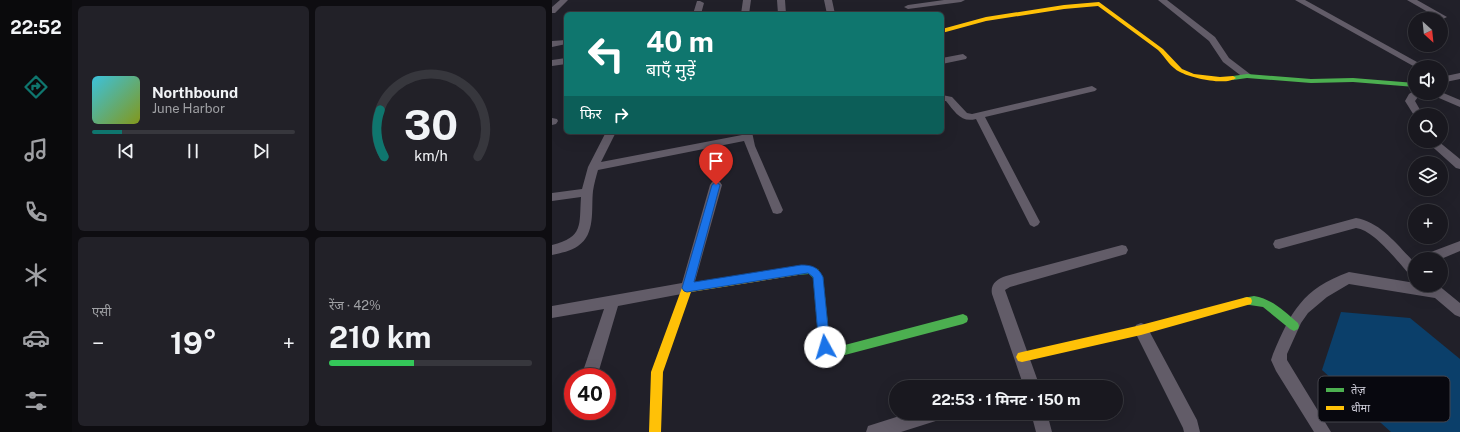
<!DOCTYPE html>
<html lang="hi">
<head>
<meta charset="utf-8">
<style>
  :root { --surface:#19181f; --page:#222128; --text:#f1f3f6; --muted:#9fa0a4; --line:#37373d; --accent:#0f766e }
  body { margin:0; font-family:"Public Sans","Noto Sans Devanagari",sans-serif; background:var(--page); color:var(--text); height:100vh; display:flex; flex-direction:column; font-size:15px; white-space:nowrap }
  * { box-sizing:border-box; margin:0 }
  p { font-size:13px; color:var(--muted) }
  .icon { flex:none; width:22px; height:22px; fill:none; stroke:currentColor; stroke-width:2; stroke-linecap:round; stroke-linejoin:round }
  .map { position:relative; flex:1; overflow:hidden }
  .panel { display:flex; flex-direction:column; gap:6px; padding:6px; background:#0e0d11; width:480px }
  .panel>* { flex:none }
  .banner { position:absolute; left:12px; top:12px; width:380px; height:122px; border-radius:6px; box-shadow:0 4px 16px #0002,0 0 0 1px var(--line); background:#0f766e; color:#fff; overflow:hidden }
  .needle { width:26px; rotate:153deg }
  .controls { position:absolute; left:856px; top:12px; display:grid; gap:8px }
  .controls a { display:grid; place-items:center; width:40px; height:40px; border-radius:50%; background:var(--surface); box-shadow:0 4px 16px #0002,0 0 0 1px var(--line); font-size:20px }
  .speed { position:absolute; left:12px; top:368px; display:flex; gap:8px; font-size:20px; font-weight:700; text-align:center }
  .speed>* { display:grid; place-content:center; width:52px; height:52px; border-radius:50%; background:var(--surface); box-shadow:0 4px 16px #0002,0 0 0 1px var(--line); line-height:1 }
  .speed .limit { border:6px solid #d22; background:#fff; color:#111 }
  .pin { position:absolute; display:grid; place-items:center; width:34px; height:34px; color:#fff; margin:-41px -17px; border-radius:50% 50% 50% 0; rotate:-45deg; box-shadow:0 0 4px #0007 }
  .pin .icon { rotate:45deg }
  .me { position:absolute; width:44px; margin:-22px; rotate:354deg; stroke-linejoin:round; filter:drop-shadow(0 0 3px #0008) }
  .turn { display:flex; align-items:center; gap:14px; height:84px; padding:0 16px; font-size:18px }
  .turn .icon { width:52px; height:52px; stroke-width:2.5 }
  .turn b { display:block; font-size:28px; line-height:34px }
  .then { display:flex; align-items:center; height:38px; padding:0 16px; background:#0003; gap:8px; font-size:15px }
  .big { font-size:30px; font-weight:700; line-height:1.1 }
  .panel .card { flex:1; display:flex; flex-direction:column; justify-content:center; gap:6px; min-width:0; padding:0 14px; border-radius:6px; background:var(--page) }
  .panel .dial { align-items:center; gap:0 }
  .dial svg { height:104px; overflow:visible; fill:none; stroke:var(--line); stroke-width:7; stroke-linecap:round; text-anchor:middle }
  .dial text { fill:var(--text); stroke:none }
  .song { display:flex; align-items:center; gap:12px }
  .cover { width:48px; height:48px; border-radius:6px; background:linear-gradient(135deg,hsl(190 70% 55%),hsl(70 70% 35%)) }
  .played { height:4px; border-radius:2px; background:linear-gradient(90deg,var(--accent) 15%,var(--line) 15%) }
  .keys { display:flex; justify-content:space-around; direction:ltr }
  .heat { display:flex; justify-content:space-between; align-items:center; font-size:22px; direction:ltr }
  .charge { height:6px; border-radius:3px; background:linear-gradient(90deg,#34c759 42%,var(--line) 0) }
  .panel .tiles { flex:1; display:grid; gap:6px; grid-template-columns:repeat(2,1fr) }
  .trip { position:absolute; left:337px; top:380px; width:234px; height:40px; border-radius:20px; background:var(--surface); box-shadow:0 4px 16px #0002,0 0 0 1px var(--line); font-weight:700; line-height:40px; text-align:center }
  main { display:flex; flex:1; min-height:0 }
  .dock { display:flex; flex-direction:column; width:72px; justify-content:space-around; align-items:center; background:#0a0a0c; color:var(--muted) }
  .dock .icon { width:28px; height:28px }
  .dock .active { color:var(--accent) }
  .dock b { font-size:18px; color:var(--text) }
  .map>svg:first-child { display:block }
  .water { fill:#0b3f6a }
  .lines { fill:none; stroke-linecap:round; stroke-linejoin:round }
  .street { fill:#625c68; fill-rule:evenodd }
  .fast { fill:#4caf50; fill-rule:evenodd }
  .slow { fill:#ffc107; fill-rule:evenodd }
  .route { fill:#1a73e8; stroke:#114b97 }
  .key { fill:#08080f; stroke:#45444d; stroke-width:1 }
  .key-label { font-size:11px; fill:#d2d1dd }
</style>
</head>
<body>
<main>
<nav class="dock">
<b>22:52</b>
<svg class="icon active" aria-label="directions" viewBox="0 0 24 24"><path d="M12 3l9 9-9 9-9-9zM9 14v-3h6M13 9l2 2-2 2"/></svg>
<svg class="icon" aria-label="music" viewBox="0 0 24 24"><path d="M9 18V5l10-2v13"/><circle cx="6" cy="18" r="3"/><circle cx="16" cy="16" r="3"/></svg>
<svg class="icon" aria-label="phone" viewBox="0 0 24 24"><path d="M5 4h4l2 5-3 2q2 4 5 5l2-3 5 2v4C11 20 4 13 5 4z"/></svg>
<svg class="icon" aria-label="climate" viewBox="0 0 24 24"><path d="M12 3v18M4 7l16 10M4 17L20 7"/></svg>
<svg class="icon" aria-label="car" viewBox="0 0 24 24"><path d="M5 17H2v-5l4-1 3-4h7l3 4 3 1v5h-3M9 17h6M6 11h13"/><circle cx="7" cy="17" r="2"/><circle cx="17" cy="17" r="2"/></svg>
<svg class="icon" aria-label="filters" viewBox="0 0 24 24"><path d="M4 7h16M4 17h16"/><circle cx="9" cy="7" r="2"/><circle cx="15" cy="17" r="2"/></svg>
</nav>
<section class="panel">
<div class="tiles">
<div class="card">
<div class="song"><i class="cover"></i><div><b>Northbound</b><p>June Harbor</p></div></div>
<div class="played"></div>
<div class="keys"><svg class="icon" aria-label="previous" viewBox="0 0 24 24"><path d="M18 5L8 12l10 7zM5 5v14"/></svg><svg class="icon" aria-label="pause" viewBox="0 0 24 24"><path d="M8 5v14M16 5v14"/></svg><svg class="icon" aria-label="next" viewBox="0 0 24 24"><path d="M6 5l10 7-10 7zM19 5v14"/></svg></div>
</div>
<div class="card dial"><svg viewBox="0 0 100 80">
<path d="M14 69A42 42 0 1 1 86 69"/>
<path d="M14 69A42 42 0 0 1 11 33" stroke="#0f766e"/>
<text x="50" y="56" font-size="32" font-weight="700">30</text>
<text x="50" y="72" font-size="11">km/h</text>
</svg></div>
<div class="card"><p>एसी</p>
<div class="heat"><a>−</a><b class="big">19°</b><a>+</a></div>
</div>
<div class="card"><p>रेंज · 42%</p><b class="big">210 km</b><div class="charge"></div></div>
</div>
</section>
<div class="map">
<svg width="908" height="432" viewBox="0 0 908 432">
  <rect width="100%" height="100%" fill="#212029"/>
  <path class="water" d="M789 312 858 318 908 359V432H839L770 370Z"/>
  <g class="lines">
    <path class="street" d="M8 0H16L3 13H0V7Z
      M191 0H199L197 14H189Z
      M225 0H233L234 14H226Z
      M272 0H280L283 14H275Z
      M392 0H413L409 2 356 9 352 7 356 5Z
      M606 0H615L663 37 677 58 698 74 700 76 698 78H692L671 62 657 41Z
      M743 0H753L874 67H863Z
      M855 0H865L895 17 891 19H888Z
      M145 1H148L152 3 149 14H141Z
      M14 40V44L0 47V41Z
      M411 54 415 57 414 59 390 64V58Z
      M14 58V64L0 66V60Z
      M908 73V79L889 83V77Z
      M540 86 545 89 543 91 433 117 488 222 486 225 482 227 478 225 424 119C409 123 403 112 394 101H390V95L400 97 415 113 420 114Z
      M863 90V93H869L863 101 871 115H863V117L853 101 857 94Z
      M889 92 908 100V107L880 95 878 93Z
      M0 118 5 119 6 121 4 124 0 125Z
      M54 132H64L49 162 190 135V132H200L203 146 231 210 229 213 225 214 221 213 192 141 46 170C44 177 42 184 41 191 39 209 44 234 26 246 19 251 9 253 0 255V245C32 237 27 225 29 197L0 201V193L30 189 36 167Z
      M874 141H886L908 159V169L904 168Z
      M164 181 168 182 170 185 140 292 66 306 45 377H29L52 309 0 318V306L130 283 158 185 160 182Z
      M804 218C829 222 846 246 863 263V276L858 275C846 262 822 230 804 228L727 249 723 248 721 244 723 240 727 239Z
      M908 241V251L889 259H870L871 255Z
      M570 245 574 246 576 250 574 254 458 287 453 290 488 387H472L440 294C438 284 445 279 454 276Z
      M797 272 863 283V285H886L908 303V317L903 315 883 298 797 284 775 297 756 313 749 323 735 354V360L779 432H762L724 371 719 360 721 354C739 312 750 289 797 272Z
      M589 323 594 325 645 420 648 432H632L631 428 582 330 584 325Z
      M357 413H392L390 419 349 432H314L316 426Z
      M479 413H495L500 432H484Z"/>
    <path class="fast" d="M695 74 759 79 801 78 863 83V87L801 82 759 83 695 78 681 80 678 78 681 76Z
      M255 266 266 269 271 277 278 344 289 346 411 314 415 316 416 319 415 322 411 324 289 356 279 355 269 351 267 347 261 278 257 274 246 275 243 274 241 271 243 268Z
      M702 296C720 299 732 311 746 323L747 326 746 329 742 331 738 329 711 307 691 304 690 301 691 298Z"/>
    <path class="slow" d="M547 2 611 49 630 69 642 74 668 77 681 76 684 78C674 86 639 78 628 72 619 68 613 57 606 50 586 35 566 21 546 6L512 9 434 21 390 33V29L434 17 512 5Z
      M246 267 249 268 251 271 249 274 246 275 139 292 111 372 109 432H97L99 372 131 285Z
      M695 297 699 298 700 301 699 304 589 335 470 362 466 361 464 357 466 353 470 352 589 325Z"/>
  </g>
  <path class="route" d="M164 182 168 185 142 282 249 265C260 265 266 267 271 277L278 347 277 350 273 352 269 350 267 347 261 277 256 273 135 292 132 291 130 288 160 185Z"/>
  <rect x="766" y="376" width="132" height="46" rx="6" class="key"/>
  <rect x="774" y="388" width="18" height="4" fill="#4caf50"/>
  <rect x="774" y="406" width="18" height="4" fill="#ffc107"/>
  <g class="key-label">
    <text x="799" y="394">तेज़</text>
    <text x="799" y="412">धीमा</text>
  </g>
</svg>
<div class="controls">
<a><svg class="needle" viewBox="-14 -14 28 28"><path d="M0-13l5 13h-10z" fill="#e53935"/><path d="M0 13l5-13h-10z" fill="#9fa0a4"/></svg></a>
<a><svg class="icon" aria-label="sound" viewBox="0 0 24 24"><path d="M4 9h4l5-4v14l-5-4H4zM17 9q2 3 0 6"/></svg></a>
<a><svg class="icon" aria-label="search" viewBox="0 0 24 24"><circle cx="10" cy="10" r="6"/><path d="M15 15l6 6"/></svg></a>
<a><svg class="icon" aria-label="layers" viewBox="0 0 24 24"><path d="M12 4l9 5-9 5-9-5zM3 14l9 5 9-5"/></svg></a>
<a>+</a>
<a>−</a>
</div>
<div class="speed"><div class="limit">40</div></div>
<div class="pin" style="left:164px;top:185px;background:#d93025"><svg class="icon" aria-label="arrive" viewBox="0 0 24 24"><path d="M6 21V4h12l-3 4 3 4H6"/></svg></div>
<svg class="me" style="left:273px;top:347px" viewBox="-20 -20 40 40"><circle r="19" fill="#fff"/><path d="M0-13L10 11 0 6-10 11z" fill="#1a73e8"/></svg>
<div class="trip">22:53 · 1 मिनट · 150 m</div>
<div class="banner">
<div class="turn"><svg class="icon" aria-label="left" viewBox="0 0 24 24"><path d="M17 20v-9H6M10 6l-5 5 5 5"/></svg><div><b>40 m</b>बाएँ मुड़ें</div></div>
<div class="then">फिर<svg class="icon" aria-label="right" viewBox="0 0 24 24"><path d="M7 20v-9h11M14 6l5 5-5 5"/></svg></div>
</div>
</div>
</main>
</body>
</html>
